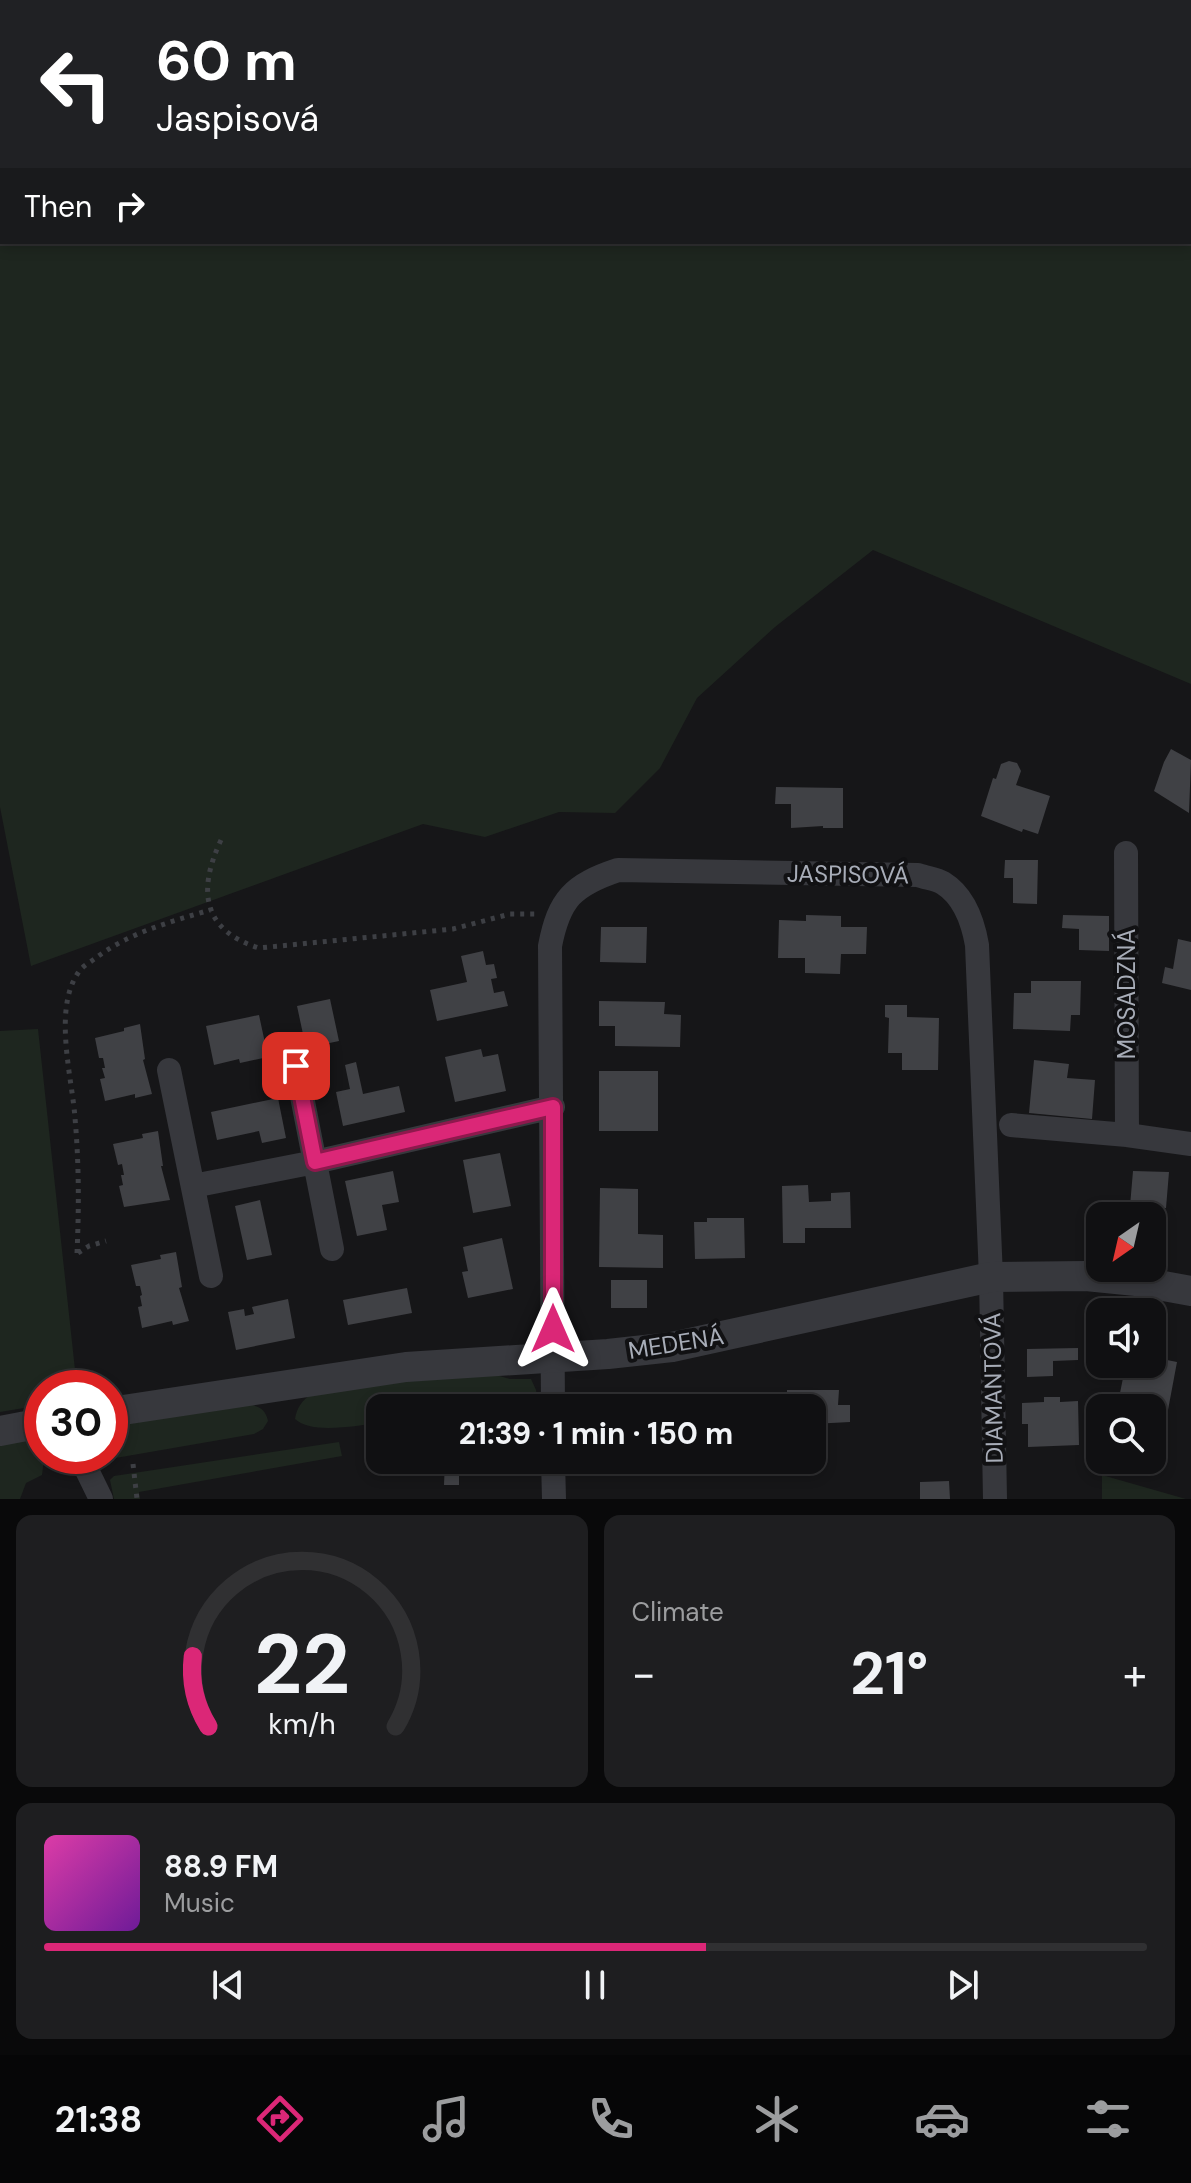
<!DOCTYPE html>
<html lang="en">
<head>
<meta charset="utf-8">
<style>
  :root { --surface:#101012; --page:#1e1e20; --text:#f1f3f6; --muted:#9c9d9f; --line:#303032; --accent:#db2777 }
  body { margin:0; font-family:"DM Sans",sans-serif; background:var(--page); color:var(--text); height:100vh; display:flex; flex-direction:column; font-size:30px; white-space:nowrap }
  * { box-sizing:border-box; margin:0 }
  p { font-size:26px; color:var(--muted) }
  .icon { flex:none; width:44px; height:44px; fill:none; stroke:currentColor; stroke-width:2; stroke-linecap:round; stroke-linejoin:round }
  .map { position:relative; height:1499px; overflow:hidden }
  .panel { display:flex; flex-direction:column; gap:16px; padding:16px; background:#09090a; flex:1 }
  .panel>* { flex:none }
  .guide { position:absolute; left:0px; top:0px; width:1192px; height:244px; box-shadow:0 4px 12px #0003,0 0 0 2px var(--line); background:#202124; color:#fff; overflow:hidden }
  .needle { width:52px; rotate:214deg }
  .fabs { position:absolute; left:1086px; top:1202px; display:grid; gap:16px }
  .fabs a { display:grid; place-items:center; width:80px; height:80px; border-radius:16px; background:var(--surface); box-shadow:0 4px 12px #0003,0 0 0 2px var(--line); font-size:40px }
  .speed { position:absolute; left:24px; top:1370px; display:flex; gap:16px; font-size:40px; font-weight:700; text-align:center }
  .speed>* { display:grid; place-content:center; width:104px; height:104px; border-radius:50%; background:var(--surface); box-shadow:0 4px 12px #0003,0 0 0 2px var(--line); line-height:1 }
  .speed .limit { border:12px solid #d22; background:#fff; color:#111 }
  .pin { position:absolute; display:grid; place-items:center; width:68px; height:68px; color:#fff; margin:-34px; border-radius:16px; box-shadow:0 4px 12px #0006 }
  .me { position:absolute; width:88px; margin:-44px; rotate:0deg; stroke-linejoin:round; filter:drop-shadow(0 0 6px #0008) }
  .turn { display:flex; align-items:center; gap:28px; height:168px; padding:0 24px; font-size:36px }
  .turn .icon { width:104px; height:104px; stroke-width:2.5 }
  .turn b { display:block; font-size:56px; line-height:68px }
  .then { display:flex; align-items:center; height:76px; padding:0 24px; background:#0003; gap:16px; font-size:30px }
  .big { font-size:60px; font-weight:700; line-height:1.1 }
  .panel .card { flex:1; display:flex; flex-direction:column; justify-content:center; gap:12px; min-width:0; padding:0 28px; border-radius:16px; background:var(--page) }
  .panel .dial { align-items:center; gap:0 }
  .dial svg { height:208px; overflow:visible; fill:none; stroke:var(--line); stroke-width:7; stroke-linecap:round; text-anchor:middle }
  .dial text { fill:var(--text); stroke:none }
  .song { display:flex; align-items:center; gap:24px }
  .cover { width:96px; height:96px; border-radius:12px; background:linear-gradient(135deg,hsl(320 70% 55%),hsl(280 70% 35%)) }
  .played { height:8px; border-radius:4px; background:linear-gradient(90deg,var(--accent) 60%,var(--line) 60%) }
  .keys { display:flex; justify-content:space-around; direction:ltr }
  .heat { display:flex; justify-content:space-between; align-items:center; font-size:44px; direction:ltr }
  .panel .tiles { flex:1; display:grid; gap:16px; grid-template-columns:1fr 1fr }
  .card:last-child { grid-column:span 2 }
  .trip { position:absolute; left:366px; top:1394px; width:460px; height:80px; border-radius:16px; background:var(--surface); box-shadow:0 4px 12px #0003,0 0 0 2px var(--line); font-weight:700; line-height:80px; text-align:center }
  .tab-bar { display:flex; height:128px; justify-content:space-around; align-items:center; background:#060607; color:var(--muted) }
  .tab-bar .icon { width:56px; height:56px }
  .tab-bar .selected { color:var(--accent) }
  .tab-bar b { font-size:36px; color:var(--text) }
  .map>svg:first-child { display:block }
  .green { fill:#1e261f; fill-rule:evenodd }
  .lines { fill:none; stroke-linecap:round; stroke-linejoin:round }
  .stream { stroke:#2c353c; stroke-width:8 }
  .building { fill:#404145 }
  .path { stroke:#3d3f44; stroke-width:5; stroke-dasharray:4 6; stroke-linecap:butt }
  .minor { stroke:#37383d; stroke-width:24 }
  .tertiary { stroke:#37383d; stroke-width:30 }
  .route-casing { stroke:#8e194d; stroke-width:20 }
  .route { stroke:#db2777; stroke-width:14 }
  .labels { text-anchor:middle; dominant-baseline:central; stroke-width:8; stroke-linejoin:round; paint-order:stroke }
  .street-label { font-size:24px; fill:#a8adb8; stroke:#111113 }
</style>
</head>
<body>
<div class="map">
<svg width="1191" height="1499" viewBox="0 0 1191 1499">
  <rect width="100%" height="100%" fill="#161618"/>
  <path class="green" d="M0 0H1191V684L873 550 775 627 697 698 660 768 615 813 559 812 485 837 423 824 31 966 0 807ZM2 2H1190V242H2Z
    M38 1029 77 1388H42V1405L0 1412V1031Z
    M496 1375 510 1379H531L536 1390 539 1408H380V1423C358 1425 312 1435 295 1419 297 1407 302 1401 311 1394L416 1380Z
    M244 1403C257 1406 265 1407 268 1421L263 1429 254 1434 104 1460 97 1456H110V1424Z
    M30 1439C43 1451 45 1456 42 1475L26 1483 20 1499H0V1444Z
    M339 1442 342 1456 139 1492 140 1499H114L110 1480 114 1476Z
    M1102 1475 1186 1499H1102Z"/>
  <g class="lines">
    <path class="stream" d="M1118 0 1119 2
      M1190 159 1191 160"/>
  </g>
  <path class="building" d="M1171 749 1191 760 1189 813 1154 791 1164 762Z
    M1009 761 1017 763 1021 771 1016 785 1050 796 1038 834 1023 829 1022 832 981 816 993 778 996 779 1001 764Z
    M776 787 843 788V828H823V826L791 828V804H775Z
    M1005 860H1038L1037 904 1013 903V878H1004Z
    M806 915 841 916V927H867L866 954H841L840 974 805 973V958H778L779 920 806 921Z
    M1063 915 1109 916V951L1079 950V929L1062 928Z
    M601 927H647L646 963 600 962Z
    M1178 939 1191 942V990L1162 983 1165 967 1173 969Z
    M483 951 486 965 494 964 497 978 491 979 494 993 504 991 508 1006 437 1021 430 990 467 982 461 956Z
    M1031 981H1081L1080 1015H1071L1070 1031 1013 1029 1014 993H1031Z
    M330 999 339 1041 306 1048 297 1006Z
    M599 1001 665 1002 664 1014 681 1015 680 1047 615 1046V1026H599Z
    M885 1005H907V1017L939 1018 938 1070H902V1053H888L889 1018 885 1017Z
    M259 1015 268 1057 240 1063 239 1059 214 1065 206 1026Z
    M140 1024 145 1059 143 1060 152 1094 135 1098V1094L105 1101 100 1079 105 1078 102 1068H105L103 1058H99L95 1038 124 1031V1028Z
    M481 1049 483 1057 498 1054 506 1091 455 1102 445 1057Z
    M1034 1060 1069 1064 1067 1078 1095 1080 1092 1119 1029 1113Z
    M356 1062 363 1094 399 1086 405 1112 343 1126 336 1092 350 1089 345 1065Z
    M599 1071H658V1131H599Z
    M278 1098 286 1138 262 1143 259 1131 217 1140 211 1112Z
    M158 1131 163 1166H161L170 1200 124 1207 119 1186 123 1185 121 1175H124L122 1164 118 1165 113 1144 143 1138 142 1134Z
    M500 1153 511 1206 473 1213 463 1160Z
    M393 1171 399 1202 382 1205 387 1230 357 1236 345 1181Z
    M1133 1171 1169 1172 1166 1208H1161L1160 1232H1152V1216H1135V1206H1130Z
    M808 1185 809 1202 831 1201V1193L850 1192 851 1228H805V1243H783L782 1186Z
    M600 1188 638 1189V1234L663 1235V1268L599 1267Z
    M260 1200 272 1255 247 1260 235 1206Z
    M707 1218H744L745 1258 695 1259 694 1222H707Z
    M502 1238 513 1289 468 1298 462 1272 468 1271 463 1247Z
    M176 1252 182 1287 179 1288 189 1321 173 1325 172 1321 142 1328 138 1307 142 1306 140 1296 142 1295 140 1286H136L131 1265 161 1259 160 1255Z
    M611 1280H647V1308H611Z
    M407 1288 412 1313 348 1325 343 1300Z
    M288 1299 295 1338 236 1350 228 1312 244 1309 245 1316 254 1314 252 1307Z
    M1078 1348V1360L1053 1361V1376L1027 1377V1349Z
    M1152 1357 1177 1362 1162 1442 1152 1440V1408H1117L1125 1368 1139 1371 1140 1364H1152Z
    M787 1390H839L838 1405H850V1422L812 1424V1408H774V1401H787Z
    M715 1392H762V1408H715Z
    M1044 1397H1060V1402L1078 1401 1079 1445 1028 1447V1424H1022V1403L1044 1402Z
    M445 1460H482V1471H459V1485H444Z
    M949 1481 950 1499H920V1482Z"/>
  <g class="lines">
    <path class="path" d="M221 840C198 889 201 930 259 948L453 929 510 914H535
      M77 1253C79 1208 79 1163 75 1118 72 1077 53 1010 78 973 82 966 91 962 97 957 131 932 170 922 210 910
      M78 1253 89 1246 106 1241
      M133 1464 137 1499"/>
    <path class="minor" d="M1126 853 1127 1135
      M296 1066 332 1249
      M169 1070 211 1276
      M1011 1125 1127 1135 1191 1144
      M193 1186 315 1162 553 1107
      M553 1408 550 946C559 899 573 885 618 870L918 875C926 878 936 879 943 883 964 896 973 922 977 945L991 1277 995 1499
      M80 1456 101 1499
      M553 1460 554 1499"/>
    <path class="tertiary" d="M110 1412 406 1367 608 1354 672 1347 991 1277 1086 1276 1136 1281 1191 1291
      M0 1431 42 1423"/>
  </g>
  <g class="lines">
    <g class="route-casing">
      <path id="route" d="M296 1066 315 1162 553 1107V1329"/>
    </g>
    <use href="#route" class="route"/>
  </g>
  <g class="labels">
    <g class="street-label">
      <text transform="translate(848 874) rotate(1)">JASPISOVÁ</text>
      <text transform="translate(1126 994) rotate(-90)">MOSADZNÁ</text>
      <text transform="translate(676 1343) rotate(-9)">MEDENÁ</text>
      <text transform="translate(993 1388) rotate(-91)">DIAMANTOVÁ</text>
    </g>
  </g>
</svg>
<div class="fabs">
<a><svg class="needle" viewBox="-14 -14 28 28"><path d="M0-13l5 13h-10z" fill="#e53935"/><path d="M0 13l5-13h-10z" fill="#9c9d9f"/></svg></a>
<a><svg class="icon" aria-label="sound" viewBox="0 0 24 24"><path d="M4 9h4l5-4v14l-5-4H4zM17 9q2 3 0 6"/></svg></a>
<a><svg class="icon" aria-label="search" viewBox="0 0 24 24"><circle cx="10" cy="10" r="6"/><path d="M15 15l6 6"/></svg></a>
</div>
<div class="speed"><div class="limit">30</div></div>
<div class="pin" style="left:296px;top:1066px;background:#d93025"><svg class="icon" aria-label="arrive" viewBox="0 0 24 24"><path d="M6 21V4h12l-3 4 3 4H6"/></svg></div>
<svg class="me" style="left:553px;top:1329px" viewBox="-20 -20 40 40"><path d="M0-17L14 15 0 8-14 15z" fill="#db2777" stroke="#fff" stroke-width="4"/></svg>
<div class="trip">21:39 · 1 min · 150 m</div>
<div class="guide">
<div class="turn"><svg class="icon" aria-label="left" viewBox="0 0 24 24"><path d="M17 20v-9H6M10 6l-5 5 5 5"/></svg><div><b>60 m</b>Jaspisová</div></div>
<div class="then">Then<svg class="icon" aria-label="right" viewBox="0 0 24 24"><path d="M7 20v-9h11M14 6l5 5-5 5"/></svg></div>
</div>
</div>
<section class="panel">
<div class="tiles">
<div class="card dial"><svg viewBox="0 0 100 80">
<path d="M14 69A42 42 0 1 1 86 69"/>
<path d="M14 69A42 42 0 0 1 8 42" stroke="#db2777"/>
<text x="50" y="56" font-size="32" font-weight="700">22</text>
<text x="50" y="72" font-size="11">km/h</text>
</svg></div>
<div class="card"><p>Climate</p>
<div class="heat"><a>−</a><b class="big">21°</b><a>+</a></div>
</div>
<div class="card">
<div class="song"><i class="cover"></i><div><b>88.9 FM</b><p>Music</p></div></div>
<div class="played"></div>
<div class="keys"><svg class="icon" aria-label="previous" viewBox="0 0 24 24"><path d="M18 5L8 12l10 7zM5 5v14"/></svg><svg class="icon" aria-label="pause" viewBox="0 0 24 24"><path d="M8 5v14M16 5v14"/></svg><svg class="icon" aria-label="next" viewBox="0 0 24 24"><path d="M6 5l10 7-10 7zM19 5v14"/></svg></div>
</div>
</div>
</section>
<nav class="tab-bar">
<b>21:38</b>
<svg class="icon selected" aria-label="directions" viewBox="0 0 24 24"><path d="M12 3l9 9-9 9-9-9zM9 14v-3h6M13 9l2 2-2 2"/></svg>
<svg class="icon" aria-label="music" viewBox="0 0 24 24"><path d="M9 18V5l10-2v13"/><circle cx="6" cy="18" r="3"/><circle cx="16" cy="16" r="3"/></svg>
<svg class="icon" aria-label="phone" viewBox="0 0 24 24"><path d="M5 4h4l2 5-3 2q2 4 5 5l2-3 5 2v4C11 20 4 13 5 4z"/></svg>
<svg class="icon" aria-label="climate" viewBox="0 0 24 24"><path d="M12 3v18M4 7l16 10M4 17L20 7"/></svg>
<svg class="icon" aria-label="car" viewBox="0 0 24 24"><path d="M5 17H2v-5l4-1 3-4h7l3 4 3 1v5h-3M9 17h6M6 11h13"/><circle cx="7" cy="17" r="2"/><circle cx="17" cy="17" r="2"/></svg>
<svg class="icon" aria-label="filters" viewBox="0 0 24 24"><path d="M4 7h16M4 17h16"/><circle cx="9" cy="7" r="2"/><circle cx="15" cy="17" r="2"/></svg>
</nav>
</body>
</html>
